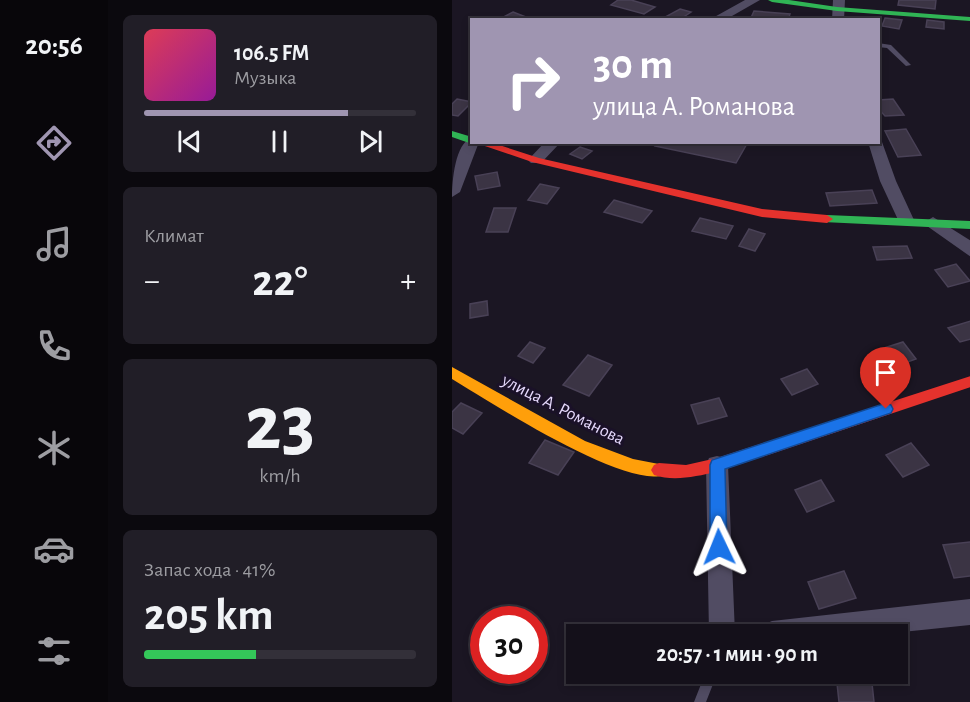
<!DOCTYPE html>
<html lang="ru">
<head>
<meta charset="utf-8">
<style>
  :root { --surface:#14101a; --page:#211e27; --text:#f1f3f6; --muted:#9d9da2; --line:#333039; --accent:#9f95b1 }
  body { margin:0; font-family:"Alegreya Sans",sans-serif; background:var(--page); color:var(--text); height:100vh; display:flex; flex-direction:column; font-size:22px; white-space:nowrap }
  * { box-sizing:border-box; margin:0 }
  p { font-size:20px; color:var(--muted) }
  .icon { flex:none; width:33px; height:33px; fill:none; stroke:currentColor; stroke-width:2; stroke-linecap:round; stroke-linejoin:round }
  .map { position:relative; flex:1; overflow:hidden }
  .panel { display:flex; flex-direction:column; gap:15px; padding:15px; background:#0b090e; width:344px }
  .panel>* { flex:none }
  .top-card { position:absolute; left:18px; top:18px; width:410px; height:126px; border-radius:0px; box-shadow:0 3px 9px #0003,0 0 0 2px var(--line); background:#9f95b1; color:#fff; overflow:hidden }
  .speed { position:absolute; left:18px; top:606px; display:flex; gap:12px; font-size:30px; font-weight:700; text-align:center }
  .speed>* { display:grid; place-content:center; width:78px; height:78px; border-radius:50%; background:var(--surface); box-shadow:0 3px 9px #0003,0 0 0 2px var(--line); line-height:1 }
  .speed .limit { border:9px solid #d22; background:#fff; color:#111 }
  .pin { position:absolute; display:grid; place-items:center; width:51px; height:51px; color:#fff; margin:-62px -26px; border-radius:50% 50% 50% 0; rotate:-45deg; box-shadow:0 0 6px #0007 }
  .pin .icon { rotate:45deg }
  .me { position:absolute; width:66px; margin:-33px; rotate:358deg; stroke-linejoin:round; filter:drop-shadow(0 0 4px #0008) }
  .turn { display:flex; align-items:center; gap:21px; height:126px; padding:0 24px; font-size:27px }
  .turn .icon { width:78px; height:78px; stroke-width:2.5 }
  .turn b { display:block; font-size:42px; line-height:51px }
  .big { font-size:45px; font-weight:700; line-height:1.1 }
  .panel .tile { flex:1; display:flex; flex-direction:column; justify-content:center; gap:9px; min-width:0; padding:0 21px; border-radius:9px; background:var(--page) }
  .panel .dial { align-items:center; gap:0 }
  .dial b { font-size:78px; line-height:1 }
  .song { display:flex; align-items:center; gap:18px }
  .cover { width:72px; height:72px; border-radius:9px; background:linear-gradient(135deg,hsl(350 70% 55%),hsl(300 70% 35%)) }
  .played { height:6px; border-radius:3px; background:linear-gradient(90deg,var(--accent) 75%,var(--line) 75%) }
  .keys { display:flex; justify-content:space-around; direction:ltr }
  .heat { display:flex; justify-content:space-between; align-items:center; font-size:33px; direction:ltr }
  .charge { height:9px; border-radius:4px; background:linear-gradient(90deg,#34c759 41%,var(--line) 0) }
  .trip { position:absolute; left:114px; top:624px; width:342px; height:60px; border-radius:0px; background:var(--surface); box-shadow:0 3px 9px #0003,0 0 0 2px var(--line); font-weight:700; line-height:60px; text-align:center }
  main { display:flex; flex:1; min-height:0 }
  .tab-bar { display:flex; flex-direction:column; width:108px; justify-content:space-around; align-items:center; background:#08060a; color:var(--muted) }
  .tab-bar .icon { width:42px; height:42px }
  .tab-bar .on { color:var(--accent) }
  .tab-bar b { font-size:27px; color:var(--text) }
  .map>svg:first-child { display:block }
  .building { fill:#3b3444; stroke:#494156; stroke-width:1.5 }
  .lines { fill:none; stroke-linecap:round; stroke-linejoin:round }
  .lane { fill:#514c63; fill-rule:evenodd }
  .street { fill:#514c63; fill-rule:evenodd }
  .fast { fill:#30b455; fill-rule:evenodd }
  .slow { fill:#ff9f0a; fill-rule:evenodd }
  .jam { fill:#e5322d; fill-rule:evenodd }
  .route { fill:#1a73e8; stroke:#114b97; stroke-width:1.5 }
  .labels { text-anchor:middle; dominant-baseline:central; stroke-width:6; stroke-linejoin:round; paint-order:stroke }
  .street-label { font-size:18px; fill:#e6dafd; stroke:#1a1128 }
</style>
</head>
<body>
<main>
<nav class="tab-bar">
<b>20:56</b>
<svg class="icon on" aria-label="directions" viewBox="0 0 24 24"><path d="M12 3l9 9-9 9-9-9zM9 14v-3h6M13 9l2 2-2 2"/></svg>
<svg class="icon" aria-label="music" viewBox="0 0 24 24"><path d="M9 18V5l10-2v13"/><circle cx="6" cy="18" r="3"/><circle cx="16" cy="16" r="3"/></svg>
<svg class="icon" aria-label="phone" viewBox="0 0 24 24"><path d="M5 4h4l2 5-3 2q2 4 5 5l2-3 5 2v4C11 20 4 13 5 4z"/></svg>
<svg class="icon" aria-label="climate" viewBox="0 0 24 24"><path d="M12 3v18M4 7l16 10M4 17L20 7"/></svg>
<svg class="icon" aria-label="car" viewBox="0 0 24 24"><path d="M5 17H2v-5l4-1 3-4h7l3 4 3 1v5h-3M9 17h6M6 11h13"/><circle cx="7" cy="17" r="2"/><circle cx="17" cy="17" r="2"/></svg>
<svg class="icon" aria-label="filters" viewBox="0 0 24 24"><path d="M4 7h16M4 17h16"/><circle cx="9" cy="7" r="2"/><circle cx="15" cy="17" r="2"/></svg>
</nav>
<section class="panel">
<div class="tile">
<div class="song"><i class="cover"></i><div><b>106.5 FM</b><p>Музыка</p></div></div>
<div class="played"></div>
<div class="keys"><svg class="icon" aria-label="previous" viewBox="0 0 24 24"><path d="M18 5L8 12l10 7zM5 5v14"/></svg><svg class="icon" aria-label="pause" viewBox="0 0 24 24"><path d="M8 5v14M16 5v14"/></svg><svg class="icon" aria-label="next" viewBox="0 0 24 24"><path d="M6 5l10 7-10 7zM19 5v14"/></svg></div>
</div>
<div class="tile"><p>Климат</p>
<div class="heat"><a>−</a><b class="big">22°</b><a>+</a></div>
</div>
<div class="tile dial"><b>23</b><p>km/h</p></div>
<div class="tile"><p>Запас хода · 41%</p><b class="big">205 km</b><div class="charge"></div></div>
</section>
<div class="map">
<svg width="519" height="702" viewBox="0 0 519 702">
  <rect width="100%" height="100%" fill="#1b1623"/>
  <path class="building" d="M166 0H179L203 7 192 14 159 5Z
    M447 0H484L483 9 446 5Z
    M228 9 239 12 227 20 215 16Z
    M302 11 338 14 336 20H298Z
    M61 12 79 19 46 20Z
    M433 18 450 20 447 29 430 26Z
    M475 20 492 22V29L474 27Z
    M5 99 20 102 6 116 0 115V104Z
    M441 99 452 115 433 116 426 108V100Z
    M454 129 469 155 446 157 433 131Z
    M206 142H296L284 163 203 146Z
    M128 147 140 151 130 159 118 154Z
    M45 172 48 186 26 190 23 176Z
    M88 184 107 188 95 204 76 200Z
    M420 190 425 203 378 206 374 193Z
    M162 200 200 211 190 223 152 212Z
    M42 208H64L56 232H34Z
    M248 218 281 226 274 239 240 231Z
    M297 229 313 234 303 251 287 246Z
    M455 246 460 258 425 260 421 247Z
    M504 264 518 281 496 287 483 270Z
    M35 301 36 315 18 318V304Z
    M519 321V339L508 342 496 328Z
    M78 342 93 348 81 363 66 356Z
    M451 342 464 359 439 368 426 350Z
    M136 355 160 365 137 396 111 385Z
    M355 369 366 384 340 395 329 379Z
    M267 398 275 416 246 424 239 405Z
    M9 403 30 413 11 434 0 428V412Z
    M93 440 122 452 106 475 77 463Z
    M459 443 477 465 451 477 434 455Z
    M369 480 382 501 355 512 343 490Z
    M519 542V576L502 578 491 545Z
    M392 571 404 598 367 609 356 582Z
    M384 674H419L422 702H387Z"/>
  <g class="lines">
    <path class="lane" d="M426 43 439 45 459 65 454 66 435 48 426 47Z
      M253 674H265L254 702H242Z"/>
    <path class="street" d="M293 0H308L273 20H257Z
      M381 0H393L392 20H380Z
      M20 138V142H27L8 192 0 197C0 182 3 142 20 138Z
      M426 138 430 142 444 181 462 220 460 224H448L428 181 416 142H426Z
      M93 142H109L89 163H79L76 160Z
      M481 217 519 241V257L475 226 473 222Z
      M265 456 273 458 276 465 283 634H257L254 465 257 458Z
      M519 599V625L431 634H307L311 625 320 621Z"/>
    <path class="fast" d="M316 0H337L385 7 519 17V21L385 11 320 2Z
      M0 131 20 137V142H24L20 144 0 137Z
      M375 215 519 221V229L371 222 369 219Z"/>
    <path class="slow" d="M0 367 133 441 181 459 212 465 215 470 212 475C172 489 38 402 0 379Z"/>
    <path class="jam" d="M21 142H38L87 158 310 209 375 215 381 219 375 223 310 217 80 162Z
      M519 376V387L265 472C244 476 223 482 202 475L199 470 202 465 207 463 234 465 265 458Z"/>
  </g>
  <path class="route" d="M434 403 439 405 441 409 439 413 273 469 275 547 273 553 267 555 261 553 258 547V465L260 460Z"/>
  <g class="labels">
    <g class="street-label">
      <text transform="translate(111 410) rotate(27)">улица А. Романова</text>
    </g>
  </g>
</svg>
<div class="speed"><div class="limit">30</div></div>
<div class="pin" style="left:434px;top:409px;background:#d93025"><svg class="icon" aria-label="arrive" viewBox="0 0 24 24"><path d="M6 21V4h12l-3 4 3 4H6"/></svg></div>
<svg class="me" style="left:267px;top:547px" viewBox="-20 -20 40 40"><path d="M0-17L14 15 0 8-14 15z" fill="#1a73e8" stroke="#fff" stroke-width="4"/></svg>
<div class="trip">20:57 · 1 мин · 90 m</div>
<div class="top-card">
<div class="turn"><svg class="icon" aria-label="right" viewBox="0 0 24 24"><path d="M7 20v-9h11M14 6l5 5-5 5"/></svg><div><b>30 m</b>улица А. Романова</div></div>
</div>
</div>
</main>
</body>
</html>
